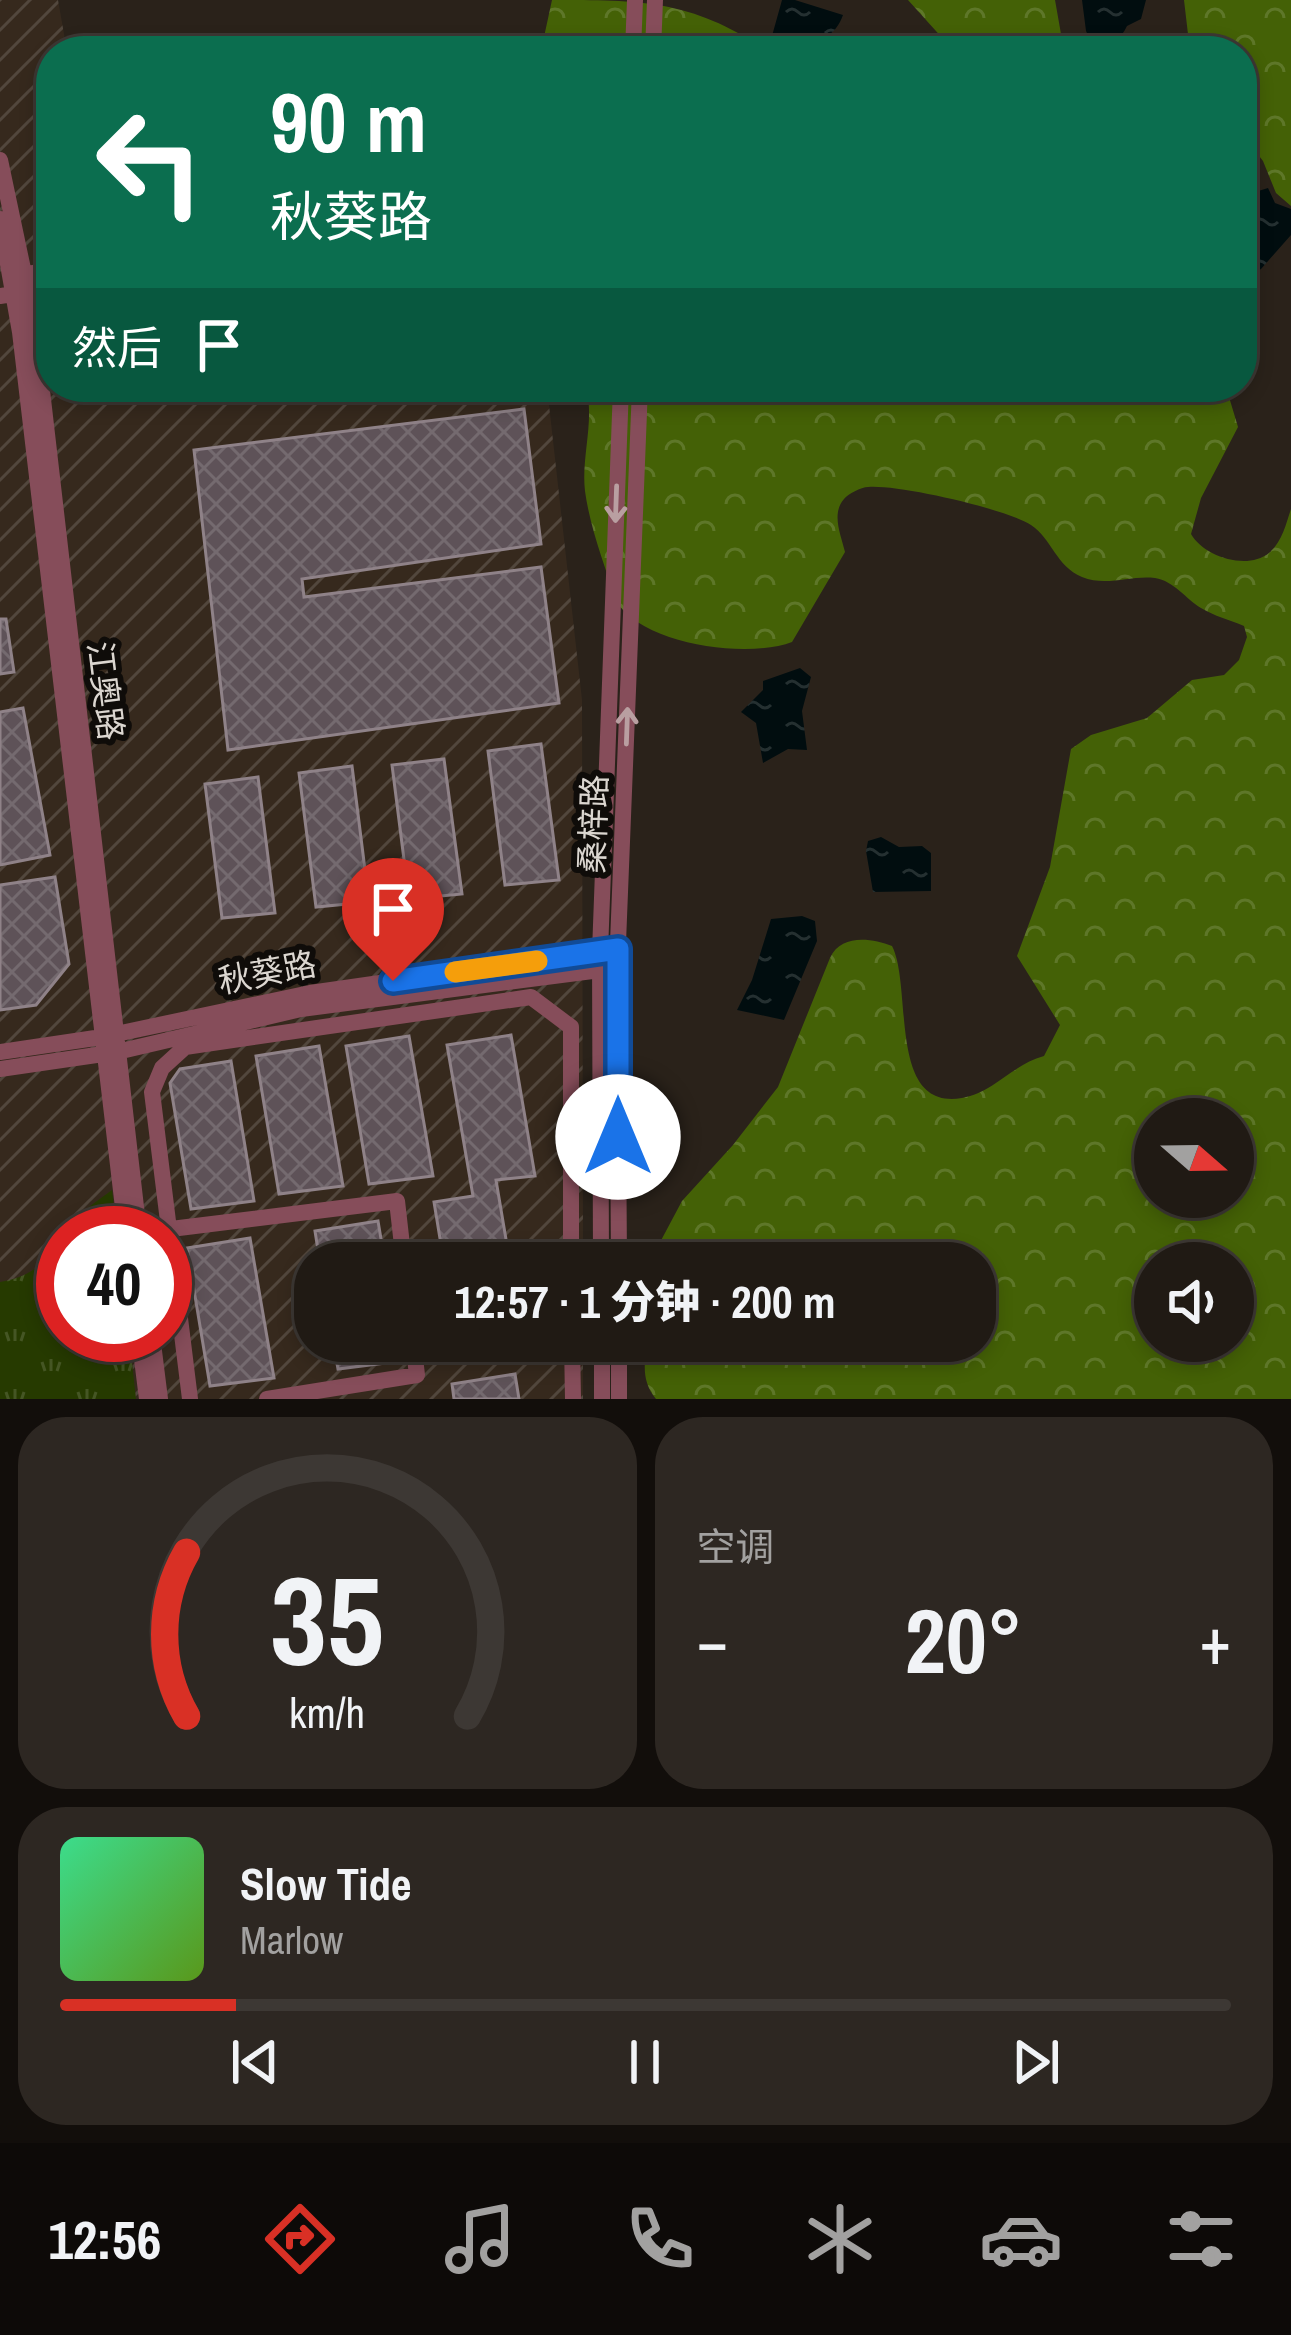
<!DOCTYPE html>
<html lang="zh">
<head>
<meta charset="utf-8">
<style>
  :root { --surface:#201a14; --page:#2d2722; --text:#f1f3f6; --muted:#a2a1a0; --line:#3d3834; --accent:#d93025 }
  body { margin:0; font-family:"Archivo Narrow","Noto Sans SC",sans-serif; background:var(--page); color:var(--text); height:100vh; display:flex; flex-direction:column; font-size:45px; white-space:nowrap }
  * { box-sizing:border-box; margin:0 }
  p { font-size:39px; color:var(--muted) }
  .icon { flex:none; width:66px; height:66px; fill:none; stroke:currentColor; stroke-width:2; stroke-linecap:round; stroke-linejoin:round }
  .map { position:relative; height:1399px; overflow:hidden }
  .details { display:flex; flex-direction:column; gap:18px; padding:18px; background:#120e0b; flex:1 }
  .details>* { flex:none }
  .banner { position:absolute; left:36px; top:36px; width:1221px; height:366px; border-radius:48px; box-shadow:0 6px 18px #0003,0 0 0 3px var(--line); background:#0b6e4f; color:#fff; overflow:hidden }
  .needle { width:78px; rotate:110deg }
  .tools { position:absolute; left:1134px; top:1098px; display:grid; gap:24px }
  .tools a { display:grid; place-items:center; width:120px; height:120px; border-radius:50%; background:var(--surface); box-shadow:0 6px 18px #0003,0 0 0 3px var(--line); font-size:60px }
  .speed { position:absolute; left:36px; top:1206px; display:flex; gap:24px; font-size:60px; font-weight:700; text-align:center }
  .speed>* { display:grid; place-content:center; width:156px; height:156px; border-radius:50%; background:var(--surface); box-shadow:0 6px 18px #0003,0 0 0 3px var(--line); line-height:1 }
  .speed .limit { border:18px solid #d22; background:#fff; color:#111 }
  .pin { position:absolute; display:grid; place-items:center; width:102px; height:102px; color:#fff; margin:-123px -51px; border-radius:50% 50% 50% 0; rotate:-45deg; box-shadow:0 0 12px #0007 }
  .pin .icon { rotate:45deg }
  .me { position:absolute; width:132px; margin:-66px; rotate:0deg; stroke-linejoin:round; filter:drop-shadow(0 0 9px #0008) }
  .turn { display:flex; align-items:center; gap:42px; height:252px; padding:0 36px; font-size:54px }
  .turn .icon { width:156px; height:156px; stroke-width:2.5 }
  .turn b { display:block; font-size:84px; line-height:102px }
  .then { display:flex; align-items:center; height:114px; padding:0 36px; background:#0003; gap:24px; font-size:45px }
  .big { font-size:90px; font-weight:800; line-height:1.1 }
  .details .widget { flex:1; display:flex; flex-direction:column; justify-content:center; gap:18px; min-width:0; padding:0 42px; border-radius:48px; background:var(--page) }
  .details .dial { align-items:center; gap:0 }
  .dial svg { height:312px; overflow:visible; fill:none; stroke:var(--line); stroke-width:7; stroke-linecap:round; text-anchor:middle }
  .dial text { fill:var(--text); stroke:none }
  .song { display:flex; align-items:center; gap:36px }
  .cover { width:144px; height:144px; border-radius:18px; background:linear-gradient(135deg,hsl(150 70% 55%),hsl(90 70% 35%)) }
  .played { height:12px; border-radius:6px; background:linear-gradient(90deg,var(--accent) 15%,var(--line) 15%) }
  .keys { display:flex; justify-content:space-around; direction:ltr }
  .heat { display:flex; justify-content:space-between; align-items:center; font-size:66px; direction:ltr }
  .details .tiles { flex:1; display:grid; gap:18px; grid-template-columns:1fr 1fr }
  .widget:last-child { grid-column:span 2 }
  .trip { position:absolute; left:294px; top:1242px; width:702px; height:120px; border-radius:48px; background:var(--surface); box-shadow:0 6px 18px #0003,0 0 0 3px var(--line); font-weight:800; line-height:120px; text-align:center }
  .menu { display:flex; height:192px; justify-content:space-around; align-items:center; background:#0d0a08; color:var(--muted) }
  .menu .icon { width:84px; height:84px }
  .menu .current { color:var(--accent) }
  .menu b { font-size:54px; color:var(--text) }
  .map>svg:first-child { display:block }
  .industrial { fill:url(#industrial-furrows); fill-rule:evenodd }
  .grass { fill:url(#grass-tufts) }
  .forest { fill:url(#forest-crowns); fill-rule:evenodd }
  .water { fill:url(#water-ripples) }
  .building { fill:url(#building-cross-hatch); stroke:#8f8288; stroke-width:3 }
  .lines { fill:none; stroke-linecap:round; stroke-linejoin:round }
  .minor { stroke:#864d5a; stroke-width:16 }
  .oneway { stroke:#b99fa1 }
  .route-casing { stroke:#114b97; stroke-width:30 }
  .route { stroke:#1a73e8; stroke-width:21 }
  .slow { stroke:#f59e0b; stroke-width:21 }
  .labels { text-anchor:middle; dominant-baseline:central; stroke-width:12; stroke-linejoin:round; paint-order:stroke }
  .street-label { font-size:33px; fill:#dbd6d0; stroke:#0f0c09 }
</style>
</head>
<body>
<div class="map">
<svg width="1291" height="1399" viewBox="0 0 1291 1399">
  <defs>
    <pattern id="industrial-furrows" width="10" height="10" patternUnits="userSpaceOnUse" patternTransform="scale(3)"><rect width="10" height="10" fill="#36291d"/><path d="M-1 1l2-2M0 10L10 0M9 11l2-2" fill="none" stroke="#52473d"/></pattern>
    <pattern id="grass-tufts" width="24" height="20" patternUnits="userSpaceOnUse" patternTransform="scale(3)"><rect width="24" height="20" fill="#263a00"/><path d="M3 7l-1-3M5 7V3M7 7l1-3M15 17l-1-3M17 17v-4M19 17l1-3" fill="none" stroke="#455624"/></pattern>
    <pattern id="forest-crowns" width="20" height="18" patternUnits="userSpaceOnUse" patternTransform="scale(3)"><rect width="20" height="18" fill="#446106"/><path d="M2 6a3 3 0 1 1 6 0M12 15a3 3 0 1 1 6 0" fill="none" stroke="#5e7729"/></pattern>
    <pattern id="water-ripples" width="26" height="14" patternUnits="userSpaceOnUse" patternTransform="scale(3)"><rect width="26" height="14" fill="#010d0f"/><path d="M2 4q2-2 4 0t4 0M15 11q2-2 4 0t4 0" fill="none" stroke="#253031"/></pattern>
    <pattern id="building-cross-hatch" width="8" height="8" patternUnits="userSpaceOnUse" patternTransform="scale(3)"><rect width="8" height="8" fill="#5e5258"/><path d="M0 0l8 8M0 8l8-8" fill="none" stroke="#746a6f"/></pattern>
  </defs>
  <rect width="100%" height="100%" fill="#2a221a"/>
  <path class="industrial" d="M0 0H58L67 51H51V387H122L125 402 300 387H547L582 700 583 1263H315V1341H583V1399H0ZM63 1233H165V1335H63Z"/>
  <path class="grass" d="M112 1190 117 1233H67L82 1212Z
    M63 1239V1335H129L136 1399H0V1282C31 1277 45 1263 63 1239Z"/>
  <path class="forest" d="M552 0C641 0 693 0 767 51H541Z
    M908 0H1055L1064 51H954Z
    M1184 0H1291V206L1276 193 1263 161 1242 134V51H1190Z
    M586 387H827L886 400 908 399 925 387H1226L1238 427 1201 498 1191 534C1203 556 1247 571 1269 553 1282 542 1286 524 1291 509V1399H656C641 1381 644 1362 648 1341H975V1263H649L682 1201 733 1145 778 1087 830 958C841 934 871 938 892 946 913 987 887 1111 962 1098 995 1092 1013 1064 1044 1056L1060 1025 1017 956 1050 867 1071 749 1091 735 1147 718 1192 680 1224 675 1239 660 1247 637 1244 626C1230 620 1214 616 1201 608 1186 599 1174 581 1155 578 1130 575 1107 587 1082 577 1056 566 1052 539 1031 525 1007 509 897 484 868 487 861 487 848 494 844 499 831 514 841 535 845 552L792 642C747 659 643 645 616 601 605 566 590 528 585 491 581 457 595 421 586 387ZM1155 1119H1233V1197H1155ZM1155 1263H1233V1341H1155Z"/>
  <path class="water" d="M782 0H795L843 15C832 45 809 43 783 36L770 43Z
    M1082 0H1146L1141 19 1127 26C1120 42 1109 45 1092 44L1086 31Z
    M1268 188 1275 203 1291 209V235L1261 269 1248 276 1242 272V196Z
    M800 668 811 677 802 711 807 750 788 749 763 763 756 723 741 712 763 690V681Z
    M881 837 899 847 922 846 931 853V891L873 892 866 851 868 841Z
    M802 916 815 921 817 941 784 1020 737 1010 752 980 771 919Z"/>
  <path class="building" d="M524 409 541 544 302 579 304 597 541 567 559 703 228 750 194 450Z
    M0 619H6L14 672 0 674Z
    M23 708 50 855 0 865V712Z
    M541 744 559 880 505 885 488 751Z
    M444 759 462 894 409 899 392 765Z
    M352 766 369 902 316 907 299 773Z
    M258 777 275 913 222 918 205 784Z
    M55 877 69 964 36 1005 0 1010V885Z
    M511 1035 535 1176 496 1180 510 1263H444L434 1202 473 1196 447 1045Z
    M409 1036 433 1176 369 1184 346 1046Z
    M319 1046 343 1186 279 1194 256 1056Z
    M231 1061 254 1201 191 1209 170 1083 180 1069Z
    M378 1221 385 1263H320L315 1231Z
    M250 1238 274 1378 210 1386 187 1248Z
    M333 1341H398L402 1361 338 1369Z
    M515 1374 519 1399H454L452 1384Z"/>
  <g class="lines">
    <path class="minor" d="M633 51 635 0
      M653 51 655 0
      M0 160 34 321 139 1233
      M0 219 20 332 126 1233
      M16 276 51 270
      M0 296 51 288
      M0 1052 102 1037 310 993 611 950
      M0 1069 117 1052 301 1009 608 969
      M171 1229 397 1201 404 1263
      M601 1263 600 952 621 387
      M619 1263 617 968 640 387
      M139 1335 147 1399
      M152 1335 160 1399
      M572 1341 573 1399
      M602 1341V1399
      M619 1341V1399
      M190 1399 152 1092 162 1068 185 1047 531 997 571 1027V1263
      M267 1399 417 1375 413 1341"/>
  </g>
  <defs><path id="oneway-shaft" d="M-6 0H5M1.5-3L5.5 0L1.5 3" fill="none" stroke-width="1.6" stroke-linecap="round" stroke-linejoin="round" transform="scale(3)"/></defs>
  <g class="oneway">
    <use href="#oneway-shaft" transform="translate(616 504) rotate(92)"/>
    <use href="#oneway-shaft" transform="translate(627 726) rotate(-88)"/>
  </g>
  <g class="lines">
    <g class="route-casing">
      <path id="route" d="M393 981 618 949V1137"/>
    </g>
    <use href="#route" class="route"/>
    <path class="slow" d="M455 972 537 961"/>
  </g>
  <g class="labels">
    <g class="street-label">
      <text transform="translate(106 691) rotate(83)">江奥路</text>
      <text transform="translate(593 824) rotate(-88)">桑梓路</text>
      <text transform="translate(267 972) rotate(-11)">秋葵路</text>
    </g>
  </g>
</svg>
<div class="tools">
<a><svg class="needle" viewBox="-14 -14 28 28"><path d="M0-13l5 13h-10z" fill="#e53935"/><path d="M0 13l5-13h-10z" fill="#a2a1a0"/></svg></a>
<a><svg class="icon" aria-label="sound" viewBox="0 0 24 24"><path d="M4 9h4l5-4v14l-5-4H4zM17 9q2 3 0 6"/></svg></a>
</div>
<div class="speed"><div class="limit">40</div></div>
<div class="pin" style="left:393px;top:981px;background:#d93025"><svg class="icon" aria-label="arrive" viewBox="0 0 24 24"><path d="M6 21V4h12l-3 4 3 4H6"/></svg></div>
<svg class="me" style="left:618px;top:1137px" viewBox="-20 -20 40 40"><circle r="19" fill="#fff"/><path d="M0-13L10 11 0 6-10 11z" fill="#1a73e8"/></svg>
<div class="trip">12:57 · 1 分钟 · 200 m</div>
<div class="banner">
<div class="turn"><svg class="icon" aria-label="left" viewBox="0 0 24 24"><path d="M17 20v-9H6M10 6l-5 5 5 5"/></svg><div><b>90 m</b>秋葵路</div></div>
<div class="then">然后<svg class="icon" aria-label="arrive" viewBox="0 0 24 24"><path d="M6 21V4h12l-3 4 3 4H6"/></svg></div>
</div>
</div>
<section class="details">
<div class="tiles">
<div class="widget dial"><svg viewBox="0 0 100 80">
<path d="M14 69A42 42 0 1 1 86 69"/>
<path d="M14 69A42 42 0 0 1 14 27" stroke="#d93025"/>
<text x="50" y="56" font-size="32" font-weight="700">35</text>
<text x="50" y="72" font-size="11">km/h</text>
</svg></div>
<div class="widget"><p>空调</p>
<div class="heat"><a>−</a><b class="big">20°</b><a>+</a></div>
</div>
<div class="widget">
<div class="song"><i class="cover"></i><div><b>Slow Tide</b><p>Marlow</p></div></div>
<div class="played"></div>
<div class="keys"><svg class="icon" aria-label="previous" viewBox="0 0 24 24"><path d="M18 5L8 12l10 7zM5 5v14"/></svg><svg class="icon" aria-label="pause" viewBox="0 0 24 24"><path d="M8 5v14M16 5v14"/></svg><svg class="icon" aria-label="next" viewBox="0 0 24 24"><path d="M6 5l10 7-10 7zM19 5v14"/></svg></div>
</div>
</div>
</section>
<nav class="menu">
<b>12:56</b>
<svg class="icon current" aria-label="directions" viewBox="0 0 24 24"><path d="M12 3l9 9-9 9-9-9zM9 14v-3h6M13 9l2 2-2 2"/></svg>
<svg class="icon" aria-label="music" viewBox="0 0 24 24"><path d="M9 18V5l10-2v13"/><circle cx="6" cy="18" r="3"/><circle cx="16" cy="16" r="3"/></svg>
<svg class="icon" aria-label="phone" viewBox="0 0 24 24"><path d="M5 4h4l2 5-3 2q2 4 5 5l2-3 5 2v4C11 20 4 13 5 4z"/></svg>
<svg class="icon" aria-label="climate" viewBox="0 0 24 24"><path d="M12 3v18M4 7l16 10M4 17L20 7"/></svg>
<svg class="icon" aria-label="car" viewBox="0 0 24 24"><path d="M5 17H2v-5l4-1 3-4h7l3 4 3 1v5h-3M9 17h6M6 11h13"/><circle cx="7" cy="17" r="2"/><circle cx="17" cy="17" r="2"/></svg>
<svg class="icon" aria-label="filters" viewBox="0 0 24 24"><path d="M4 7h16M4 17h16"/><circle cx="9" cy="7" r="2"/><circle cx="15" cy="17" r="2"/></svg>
</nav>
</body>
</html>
